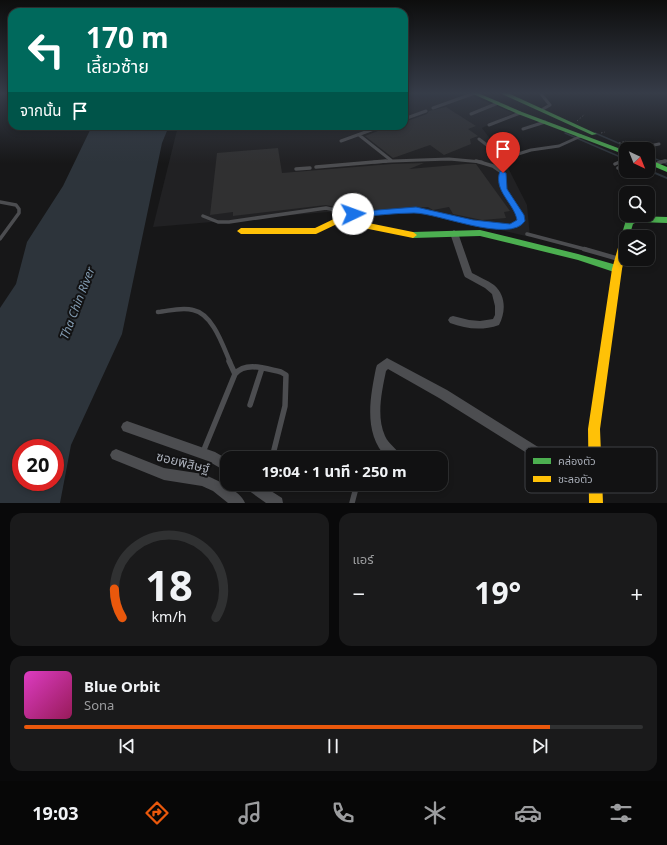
<!DOCTYPE html>
<html lang="th">
<head>
<meta charset="utf-8">
<style>
  :root { --surface:#111112; --page:#1a1a1b; --text:#f1f3f6; --muted:#9c9d9f; --line:#303132; --accent:#ea580c }
  body { margin:0; font-family:"Noto Sans","Noto Sans Thai",sans-serif; background:var(--page); color:var(--text); height:100vh; display:flex; flex-direction:column; font-size:15px; white-space:nowrap }
  * { box-sizing:border-box; margin:0 }
  p { font-size:13px; color:var(--muted) }
  .icon { flex:none; width:22px; height:22px; fill:none; stroke:currentColor; stroke-width:2; stroke-linecap:round; stroke-linejoin:round }
  .map { position:relative; height:503px; overflow:hidden }
  .panel { display:flex; flex-direction:column; gap:10px; padding:10px; background:#09090a; flex:1 }
  .panel>* { flex:none }
  .hud { position:absolute; left:8px; top:8px; width:400px; height:122px; border-radius:12px; box-shadow:0 2px 6px #0003,0 0 0 1px var(--line); background:#00695c; color:#fff; overflow:hidden }
  .needle { width:26px; rotate:137deg }
  .controls { position:absolute; left:619px; top:142px; display:grid; gap:8px }
  .controls a { display:grid; place-items:center; width:36px; height:36px; border-radius:8px; background:var(--surface); box-shadow:0 2px 6px #0003,0 0 0 1px var(--line); font-size:20px }
  .speed { position:absolute; left:12px; top:439px; display:flex; gap:8px; font-size:20px; font-weight:700; text-align:center }
  .speed>* { display:grid; place-content:center; width:52px; height:52px; border-radius:50%; background:var(--surface); box-shadow:0 2px 6px #0003,0 0 0 1px var(--line); line-height:1 }
  .speed .limit { border:6px solid #d22; background:#fff; color:#111 }
  .pin { position:absolute; display:grid; place-items:center; width:34px; height:34px; color:#fff; margin:-41px -17px; border-radius:50% 50% 50% 0; rotate:-45deg; box-shadow:0 0 4px #0007 }
  .pin .icon { rotate:45deg }
  .me { position:absolute; width:44px; margin:-22px; rotate:87deg; stroke-linejoin:round; filter:drop-shadow(0 0 3px #0008) }
  .turn { display:flex; align-items:center; gap:14px; height:84px; padding:0 12px; font-size:18px }
  .turn .icon { width:52px; height:52px; stroke-width:2.5 }
  .turn b { display:block; font-size:28px; line-height:34px }
  .then { display:flex; align-items:center; height:38px; padding:0 12px; background:#0003; gap:8px; font-size:15px }
  .big { font-size:30px; font-weight:700; line-height:1.1 }
  .panel .widget { flex:1; display:flex; flex-direction:column; justify-content:center; gap:6px; min-width:0; padding:0 14px; border-radius:12px; background:var(--page) }
  .panel .dial { align-items:center; gap:0 }
  .dial svg { height:104px; overflow:visible; fill:none; stroke:var(--line); stroke-width:7; stroke-linecap:round; text-anchor:middle }
  .dial text { fill:var(--text); stroke:none }
  .song { display:flex; align-items:center; gap:12px }
  .cover { width:48px; height:48px; border-radius:6px; background:linear-gradient(135deg,hsl(310 70% 55%),hsl(330 70% 35%)) }
  .played { height:4px; border-radius:2px; background:linear-gradient(90deg,var(--accent) 85%,var(--line) 85%) }
  .keys { display:flex; justify-content:space-around; direction:ltr }
  .heat { display:flex; justify-content:space-between; align-items:center; font-size:22px; direction:ltr }
  .panel .tiles { flex:1; display:grid; gap:10px; grid-template-columns:1fr 1fr }
  .widget:last-child { grid-column:span 2 }
  .trip { position:absolute; left:220px; top:451px; width:228px; height:40px; border-radius:12px; background:var(--surface); box-shadow:0 2px 6px #0003,0 0 0 1px var(--line); font-weight:700; line-height:40px; text-align:center }
  .tabs { display:flex; height:64px; justify-content:space-around; align-items:center; background:#070707; color:var(--muted) }
  .tabs .icon { width:28px; height:28px }
  .tabs .on { color:var(--accent) }
  .tabs b { font-size:18px; color:var(--text) }
  .map>svg:first-child { display:block }
  .built { fill:#212123 }
  .water { fill:#2d343b; fill-rule:evenodd }
  .lines { fill:none; stroke-linecap:round; stroke-linejoin:round }
  .stream-far1 { stroke:#2d343b; stroke-width:1.5 }
  .stream { stroke:#2d343b; stroke-width:2 }
  .building { fill:#303031 }
  .path { stroke:#4d4f52; stroke-width:1; stroke-dasharray:1.5 2; stroke-linecap:butt }
  .lane-far3 { stroke:#4c4d50; stroke-width:3 }
  .lane-far2 { stroke:#4c4d50; stroke-width:3.5 }
  .lane-far1 { stroke:#4c4d50; stroke-width:4.5 }
  .lane { stroke:#4c4d50; stroke-width:5.5 }
  .street { fill:#4c4d50; fill-rule:evenodd }
  .fast { fill:#4caf50; fill-rule:evenodd }
  .slow { fill:#ffc107; fill-rule:evenodd }
  .route { fill:#1a73e8; stroke:#114b97 }
  .labels { text-anchor:middle; dominant-baseline:central; stroke-width:4; stroke-linejoin:round; paint-order:stroke }
  .water-label { font-size:12px; font-style:italic; fill:#829bb1; stroke:#121213 }
  .near-street-label { font-size:13px; fill:#a9aeb8; stroke:#121213 }
  .key { fill:#121213; stroke:#3f4145; stroke-width:1 }
  .key-label { font-size:11px; fill:#a9aeb8 }
</style>
</head>
<body>
<div class="map">
<svg width="667" height="503" viewBox="0 0 667 503">
  <rect width="100%" height="100%" fill="#171718"/>
  <path class="built" d="M404 93H465L513 113 482 128 500 152 527 205 530 237 421 211 359 218 328 212 153 227 178 126H404Z"/>
  <path class="water" d="M92 126H169L162 143 122 334 71 445 60 503H0V308L16 284 27 242 63 186ZM21 448H55V482H21Z"/>
  <g class="lines">
    <path class="stream-far1" d="M565 133 625 159
      M595 133 632 149
      M648 156 663 162"/>
    <path class="stream" d="M661 161 667 164
      M648 170 667 178"/>
  </g>
  <path class="building" d="M446 107 476 126 468 129 478 136 470 139 471 144 444 155 430 145 393 158 365 136 383 129 386 126H404V122L427 114 429 111Z
    M278 148 282 173 392 164 424 163 409 169 466 164H476L510 211 504 212 506 218 482 220 453 214 449 207 433 210 428 207 353 211 326 205 233 216V212L210 215 217 153Z"/>
  <g class="lines">
    <path class="path" d="M577 121 585 114
      M601 133 605 132
      M619 143 626 141"/>
    <path class="lane-far3" d="M541 94 550 105 543 109
      M433 108 475 93
      M471 114 498 103
      M404 119 426 111
      M489 125 520 113
      M523 129 545 122
      M359 135 392 161 374 162
      M479 139 496 152 502 162
      M341 141 382 126
      M635 149 659 144
      M518 154 531 150 559 146 581 136
      M392 161 449 159 482 162
      M619 162 626 160
      M660 162 667 161"/>
    <path class="lane-far2" d="M658 163 665 161
      M615 164 622 161
      M316 167 386 161
      M618 168 626 166
      M296 169 310 168
      M501 170V161
      M0 202 16 205 19 209V213L0 239
      M203 216 218 222H229L326 208 353 214 416 210 493 226 511 227 518 225 521 221 520 217 506 194 503 173 493 166 476 161
      M527 234 588 250"/>
    <path class="lane-far1" d="M584 249 619 259
      M158 312C169 311 181 307 193 310 213 314 223 346 230 362"/>
    <path class="lane" d="M229 361 235 374
      M250 405 262 368
      M203 452 235 374C246 361 266 369 281 372L286 375 285 406 272 458
      M352 503 357 484"/>
    <path class="street" d="M454 230 458 233 472 273C479 277 487 280 494 285 506 295 506 312 499 325 482 331 466 329 450 323L448 320 450 317 453 316 469 320 480 321 493 319 495 315V306L492 294 485 288 465 277 464 275 450 233Z
      M387 358 447 390 599 485 601 489 599 493 595 495 591 493 439 398 388 369 386 371C382 391 376 416 385 436 389 445 398 449 402 458H387C363 434 370 398 376 368L377 365Z
      M127 421 215 452 227 459V472L208 461 123 431 121 427 123 423Z
      M116 449 164 468 203 474C215 479 241 491 245 503H228L213 491 202 486 164 480 112 459 110 455 112 451Z
      M243 484H260L282 498 283 503H266L245 488Z"/>
    <path class="fast" d="M471 93H478L522 112 626 151V155L518 114Z
      M502 93H508L597 134 592 135 502 94Z
      M648 159 667 167V172L648 164Z
      M636 216 667 217V223L637 222 633 224 629 237H626L625 240 622 239 621 237 626 220Z
      M480 230 578 254 620 266 622 269 620 272 617 273 578 260 480 236 413 238 409 235 413 232Z"/>
    <path class="slow" d="M336 218H344L413 232 417 235 413 238 344 224H337L316 234H241L237 231 241 228H315Z
      M625 234 629 237H626V251L622 269 600 429 603 503H589L588 429 612 269 621 237Z"/>
  </g>
  <linearGradient id="sky" x2="0" y2="1"><stop stop-color="#0d0d0d"/><stop offset="0.57" stop-color="#363c48"/><stop offset="1" stop-color="#363c48" stop-opacity="0"/></linearGradient>
  <rect width="667" height="163" fill="url(#sky)"/>
  <path class="route" d="M500 171 506 173 507 189 524 215 525 221C510 244 438 213 414 213 394 213 373 216 353 217L349 214 353 212 416 207 473 220 510 224 517 220C514 203 493 191 500 171Z"/>
  <g class="labels">
    <g class="water-label">
      <text transform="translate(77 303) rotate(-69)">Tha Chin River</text>
    </g>
    <g class="near-street-label">
      <text transform="translate(183 462) rotate(14)">ซอยพิสิษฐ์</text>
    </g>
  </g>
  <rect x="525" y="447" width="132" height="46" rx="6" class="key"/>
  <rect x="533" y="458" width="18" height="6" fill="#4caf50"/>
  <rect x="533" y="476" width="18" height="6" fill="#ffc107"/>
  <g class="key-label">
    <text x="558" y="465">คล่องตัว</text>
    <text x="558" y="483">ชะลอตัว</text>
  </g>
</svg>
<div class="controls">
<a><svg class="needle" viewBox="-14 -14 28 28"><path d="M0-13l5 13h-10z" fill="#e53935"/><path d="M0 13l5-13h-10z" fill="#9c9d9f"/></svg></a>
<a><svg class="icon" aria-label="search" viewBox="0 0 24 24"><circle cx="10" cy="10" r="6"/><path d="M15 15l6 6"/></svg></a>
<a><svg class="icon" aria-label="layers" viewBox="0 0 24 24"><path d="M12 4l9 5-9 5-9-5zM3 14l9 5 9-5"/></svg></a>
</div>
<div class="speed"><div class="limit">20</div></div>
<div class="pin" style="left:503px;top:173px;background:#d93025"><svg class="icon" aria-label="arrive" viewBox="0 0 24 24"><path d="M6 21V4h12l-3 4 3 4H6"/></svg></div>
<svg class="me" style="left:353px;top:214px" viewBox="-20 -20 40 40"><circle r="19" fill="#fff"/><path d="M0-13L10 11 0 6-10 11z" fill="#1a73e8"/></svg>
<div class="trip">19:04 · 1 นาที · 250 m</div>
<div class="hud">
<div class="turn"><svg class="icon" aria-label="left" viewBox="0 0 24 24"><path d="M17 20v-9H6M10 6l-5 5 5 5"/></svg><div><b>170 m</b>เลี้ยวซ้าย</div></div>
<div class="then">จากนั้น<svg class="icon" aria-label="arrive" viewBox="0 0 24 24"><path d="M6 21V4h12l-3 4 3 4H6"/></svg></div>
</div>
</div>
<section class="panel">
<div class="tiles">
<div class="widget dial"><svg viewBox="0 0 100 80">
<path d="M14 69A42 42 0 1 1 86 69"/>
<path d="M14 69A42 42 0 0 1 8 47" stroke="#ea580c"/>
<text x="50" y="56" font-size="32" font-weight="700">18</text>
<text x="50" y="72" font-size="11">km/h</text>
</svg></div>
<div class="widget"><p>แอร์</p>
<div class="heat"><a>−</a><b class="big">19°</b><a>+</a></div>
</div>
<div class="widget">
<div class="song"><i class="cover"></i><div><b>Blue Orbit</b><p>Sona</p></div></div>
<div class="played"></div>
<div class="keys"><svg class="icon" aria-label="previous" viewBox="0 0 24 24"><path d="M18 5L8 12l10 7zM5 5v14"/></svg><svg class="icon" aria-label="pause" viewBox="0 0 24 24"><path d="M8 5v14M16 5v14"/></svg><svg class="icon" aria-label="next" viewBox="0 0 24 24"><path d="M6 5l10 7-10 7zM19 5v14"/></svg></div>
</div>
</div>
</section>
<nav class="tabs">
<b>19:03</b>
<svg class="icon on" aria-label="directions" viewBox="0 0 24 24"><path d="M12 3l9 9-9 9-9-9zM9 14v-3h6M13 9l2 2-2 2"/></svg>
<svg class="icon" aria-label="music" viewBox="0 0 24 24"><path d="M9 18V5l10-2v13"/><circle cx="6" cy="18" r="3"/><circle cx="16" cy="16" r="3"/></svg>
<svg class="icon" aria-label="phone" viewBox="0 0 24 24"><path d="M5 4h4l2 5-3 2q2 4 5 5l2-3 5 2v4C11 20 4 13 5 4z"/></svg>
<svg class="icon" aria-label="climate" viewBox="0 0 24 24"><path d="M12 3v18M4 7l16 10M4 17L20 7"/></svg>
<svg class="icon" aria-label="car" viewBox="0 0 24 24"><path d="M5 17H2v-5l4-1 3-4h7l3 4 3 1v5h-3M9 17h6M6 11h13"/><circle cx="7" cy="17" r="2"/><circle cx="17" cy="17" r="2"/></svg>
<svg class="icon" aria-label="filters" viewBox="0 0 24 24"><path d="M4 7h16M4 17h16"/><circle cx="9" cy="7" r="2"/><circle cx="15" cy="17" r="2"/></svg>
</nav>
</body>
</html>
